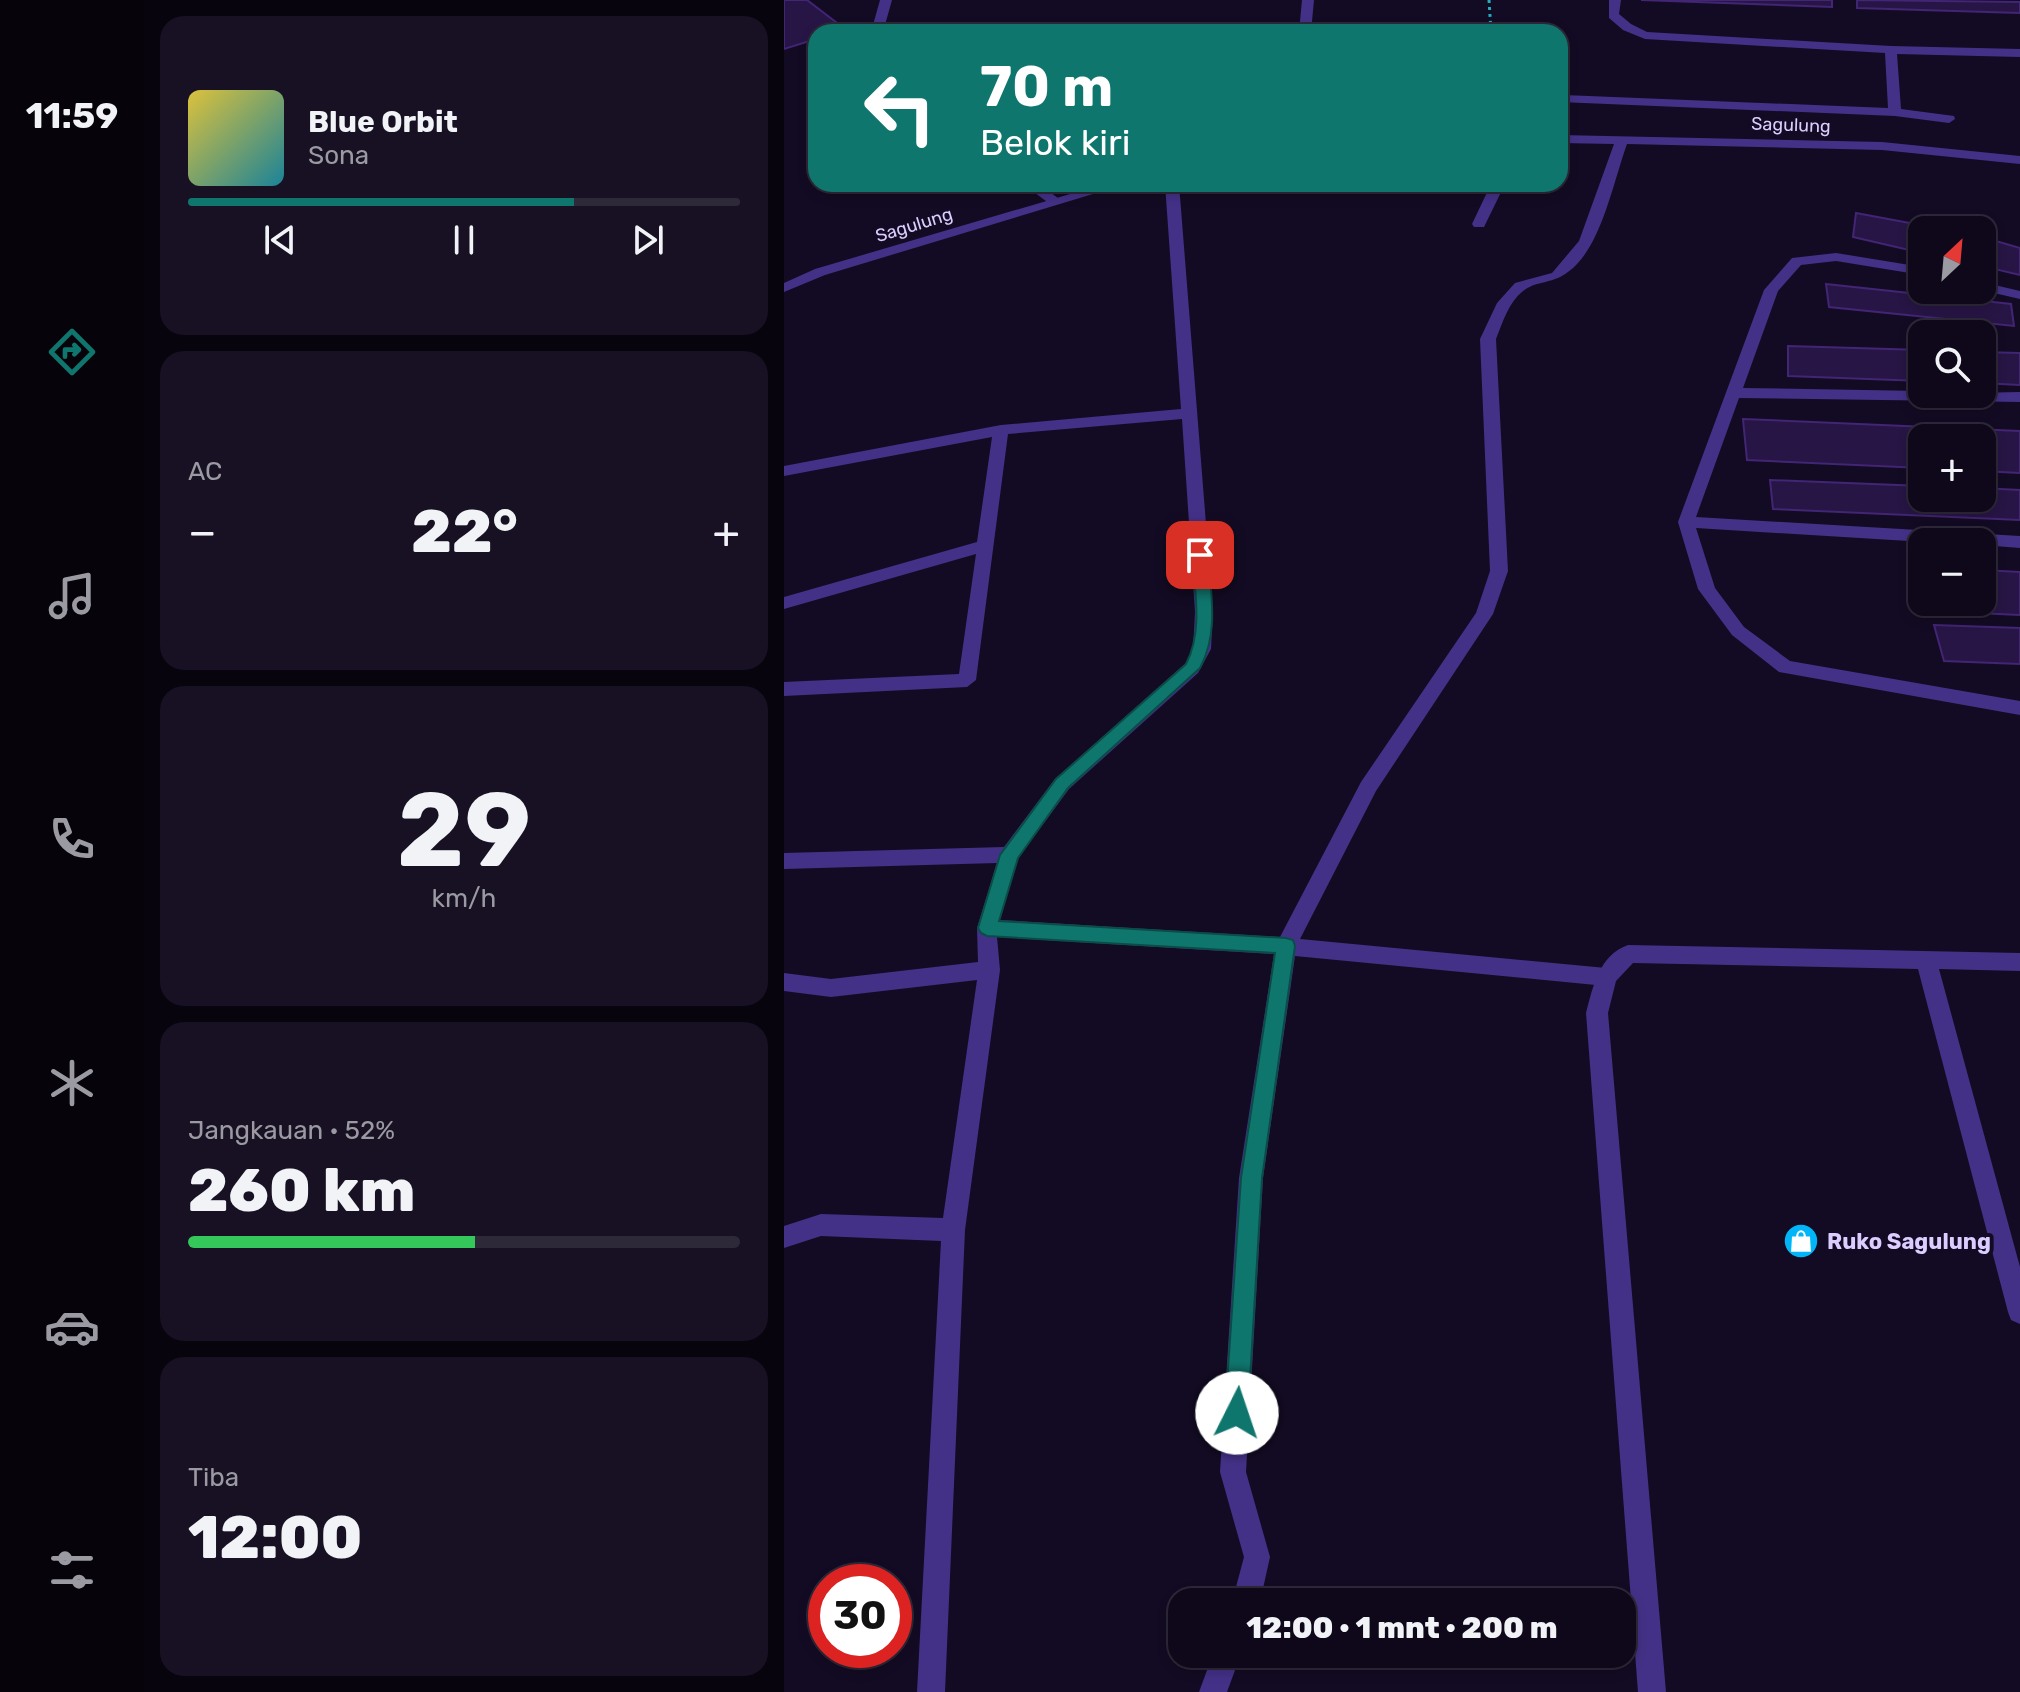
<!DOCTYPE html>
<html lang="id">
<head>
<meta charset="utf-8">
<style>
  :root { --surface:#0e081a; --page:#171123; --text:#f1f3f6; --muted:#9b9aa2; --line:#2e2939; --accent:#0f766e }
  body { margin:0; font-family:Rubik,sans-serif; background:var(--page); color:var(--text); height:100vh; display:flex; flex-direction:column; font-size:30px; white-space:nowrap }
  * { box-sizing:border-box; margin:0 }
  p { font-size:26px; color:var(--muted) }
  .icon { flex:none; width:44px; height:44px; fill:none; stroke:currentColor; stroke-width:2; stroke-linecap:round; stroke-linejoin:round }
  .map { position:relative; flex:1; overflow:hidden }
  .side { display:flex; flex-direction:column; gap:16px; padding:16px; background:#08040e; width:640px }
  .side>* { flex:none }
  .hud { position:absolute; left:24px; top:24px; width:760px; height:168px; border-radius:24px; box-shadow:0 4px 12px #0003,0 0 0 2px var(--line); background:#0f766e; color:#fff; overflow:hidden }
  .needle { width:52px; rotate:26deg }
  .controls { position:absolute; left:1124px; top:216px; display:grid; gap:16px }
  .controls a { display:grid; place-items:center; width:88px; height:88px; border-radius:16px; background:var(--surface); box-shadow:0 4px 12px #0003,0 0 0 2px var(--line); font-size:40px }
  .speed { position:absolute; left:24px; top:1564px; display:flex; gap:16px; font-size:40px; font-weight:700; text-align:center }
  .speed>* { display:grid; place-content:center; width:104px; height:104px; border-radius:50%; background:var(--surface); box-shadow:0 4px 12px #0003,0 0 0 2px var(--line); line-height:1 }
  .speed .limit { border:12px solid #d22; background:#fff; color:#111 }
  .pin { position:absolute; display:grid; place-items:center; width:68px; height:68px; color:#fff; margin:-34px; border-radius:16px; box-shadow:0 4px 12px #0006 }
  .me { position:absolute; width:88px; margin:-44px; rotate:4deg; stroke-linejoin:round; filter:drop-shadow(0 0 6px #0008) }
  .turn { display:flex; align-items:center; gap:28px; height:168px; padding:0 40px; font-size:36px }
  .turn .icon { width:104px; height:104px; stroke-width:2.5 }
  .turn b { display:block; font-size:56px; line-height:68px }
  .big { font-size:60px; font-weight:800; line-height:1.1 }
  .side .card { flex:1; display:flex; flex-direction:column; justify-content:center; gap:12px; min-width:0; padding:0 28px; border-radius:24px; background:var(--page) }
  .side .dial { align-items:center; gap:0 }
  .dial b { font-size:104px; line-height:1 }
  .song { display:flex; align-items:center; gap:24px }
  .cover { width:96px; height:96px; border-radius:12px; background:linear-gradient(135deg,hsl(50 70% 55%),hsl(190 70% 35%)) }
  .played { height:8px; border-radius:4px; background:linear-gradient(90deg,var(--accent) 70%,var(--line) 70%) }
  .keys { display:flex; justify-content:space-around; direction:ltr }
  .heat { display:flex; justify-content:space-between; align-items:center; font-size:44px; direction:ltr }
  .charge { height:12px; border-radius:6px; background:linear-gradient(90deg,#34c759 52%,var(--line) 0) }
  .trip { position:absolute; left:384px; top:1588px; width:468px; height:80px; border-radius:24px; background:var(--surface); box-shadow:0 4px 12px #0003,0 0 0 2px var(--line); font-weight:800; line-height:80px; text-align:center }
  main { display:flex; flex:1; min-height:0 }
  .tabs { display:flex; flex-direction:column; width:144px; justify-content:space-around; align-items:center; background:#06030a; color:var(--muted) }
  .tabs .icon { width:56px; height:56px }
  .tabs .on { color:var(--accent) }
  .tabs b { font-size:36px; color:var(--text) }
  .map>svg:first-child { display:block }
  .building { fill:#271545; stroke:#422574; stroke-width:2 }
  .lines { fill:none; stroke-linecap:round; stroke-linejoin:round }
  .path { stroke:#21aebe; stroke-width:3; stroke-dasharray:3 4; stroke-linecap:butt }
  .lane { fill:#433187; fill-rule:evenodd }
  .street { fill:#433187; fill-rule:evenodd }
  .route { fill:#0f766e; stroke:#0a4d48; stroke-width:2 }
  .labels { text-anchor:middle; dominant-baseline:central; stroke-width:8; stroke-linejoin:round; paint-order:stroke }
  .far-street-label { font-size:18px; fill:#dbcdff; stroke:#130b23 }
  .poi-label { font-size:22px; font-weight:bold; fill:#dbcdff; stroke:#130b23; text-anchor:start }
</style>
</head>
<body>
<main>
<nav class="tabs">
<b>11:59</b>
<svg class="icon on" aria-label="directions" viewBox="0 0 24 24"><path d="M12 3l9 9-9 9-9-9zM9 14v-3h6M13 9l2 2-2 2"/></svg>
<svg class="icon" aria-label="music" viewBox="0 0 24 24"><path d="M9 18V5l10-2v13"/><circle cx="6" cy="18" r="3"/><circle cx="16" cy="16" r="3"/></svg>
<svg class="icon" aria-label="phone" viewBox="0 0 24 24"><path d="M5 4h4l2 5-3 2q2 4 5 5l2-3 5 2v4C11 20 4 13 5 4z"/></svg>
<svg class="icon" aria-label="climate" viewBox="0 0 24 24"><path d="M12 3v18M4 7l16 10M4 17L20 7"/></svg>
<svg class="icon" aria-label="car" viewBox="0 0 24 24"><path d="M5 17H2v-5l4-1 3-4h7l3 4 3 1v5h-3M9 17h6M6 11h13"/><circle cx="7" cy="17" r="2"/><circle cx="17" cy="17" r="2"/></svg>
<svg class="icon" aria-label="filters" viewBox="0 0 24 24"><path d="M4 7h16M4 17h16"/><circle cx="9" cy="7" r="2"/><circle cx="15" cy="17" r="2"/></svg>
</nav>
<section class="side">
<div class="card">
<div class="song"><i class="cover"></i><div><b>Blue Orbit</b><p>Sona</p></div></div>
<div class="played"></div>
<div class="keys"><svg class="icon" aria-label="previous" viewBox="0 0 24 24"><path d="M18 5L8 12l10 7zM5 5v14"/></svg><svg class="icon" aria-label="pause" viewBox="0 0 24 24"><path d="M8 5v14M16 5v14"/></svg><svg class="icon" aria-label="next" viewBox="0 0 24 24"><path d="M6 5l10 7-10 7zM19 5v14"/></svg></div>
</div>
<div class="card"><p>AC</p>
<div class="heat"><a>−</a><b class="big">22°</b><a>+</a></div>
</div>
<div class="card dial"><b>29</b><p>km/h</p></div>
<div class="card"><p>Jangkauan · 52%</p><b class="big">260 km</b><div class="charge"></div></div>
<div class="card"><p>Tiba</p><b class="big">12:00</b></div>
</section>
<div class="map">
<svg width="1236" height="1692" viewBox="0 0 1236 1692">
  <rect width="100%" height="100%" fill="#130b23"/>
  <path class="building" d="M0 0H23L61 29 32 32V39L0 49Z
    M857 0H1048V7Z
    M1073 0 1236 2V13L1073 8Z
    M1072 213 1163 230H1138V253L1069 237Z
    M1198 237 1236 248V275L1198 266Z
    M1042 284 1227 304 1230 326 1045 307Z
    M1004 346 1138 350V381L1004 376Z
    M1198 352 1236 353V385L1198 383Z
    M959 419 1236 431V473L1198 471V438H1138V468L963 460Z
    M986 480 1138 486V498H1198V488L1236 490V520L989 509Z
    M1198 570 1236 572V615L1149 611 1147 602H1198Z
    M1150 625 1236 628V664L1160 661Z"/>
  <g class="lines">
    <path class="path" d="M705 0 707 32"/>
    <path class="lane" d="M96 0H108L99 32H87Z
      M518 0H530L527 32H515Z
      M825 0H837L835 14 847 24 863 32 1107 46 1236 49V57L1113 54 1117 109 1170 116 1171 119 1165 123 1111 116 776 102V96L780 95 1104 108 1101 53 861 39 839 30 825 18Z
      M239 184H255L278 201 266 204Z
      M844 945 1236 953V971L1155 969 1236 1267V1324L1227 1320 1224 1312 1134 969 849 963 832 981 824 1013 882 1692H854L802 1013C809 987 815 955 844 945Z"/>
    <path class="street" d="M776 135 1098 142 1236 156V164L1098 150 843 144C830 180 819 237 793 264 771 287 756 278 739 291 724 303 719 322 712 339L724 571 709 614 592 791 516 939 822 968 830 971 833 977 830 983 822 986 511 956 479 1178 462 1472 486 1557 476 1602H448L460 1557 436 1472 455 1178 490 954 213 937 216 970 181 1230 161 1692H133L157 1241 37 1236 0 1248V1226L37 1214 159 1218 193 980 47 997 0 991V973L47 979 194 962 193 928 213 863 0 869V853L220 847 271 779 401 664 409 649 411 612 398 419 224 434 192 680 183 687 0 696V682L175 674 192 554 0 609V597L193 542 208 437 0 476V466L217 425 397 409 381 184H395L429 612 427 649 414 673 285 789 234 858 216 920 496 937 577 782 692 613 706 571 696 339 713 303 731 283 768 273 795 241 830 144 776 143Z
      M320 184H342L41 275 0 292V283L31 269Z
      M707 184H721L700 227H690L688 224Z
      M1052 253 1138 267V275L1052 261 1017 265 994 291 959 388 1138 391V394L1236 392V402L955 398 912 517 1236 536V548L1198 545V542H1141L912 528 931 588 960 627 1006 661 1236 701V715L995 672 948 635 914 589 894 522 980 290 1008 258Z
      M1198 282 1236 291V299L1197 290Z
      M429 1654H457L443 1692H415Z"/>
  </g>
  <path class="route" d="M416 550 424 555C427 594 435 633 416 668L284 788 234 858 215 921 502 938 509 940 511 946 478 1178 464 1413 461 1421 453 1425 444 1421 441 1413 457 1178 491 953 203 936 197 933 194 928 216 855 272 779 402 664C419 632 411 591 408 555Z"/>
  <defs>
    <g id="shop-disc" transform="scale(1.8)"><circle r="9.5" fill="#00b6f8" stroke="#130b23"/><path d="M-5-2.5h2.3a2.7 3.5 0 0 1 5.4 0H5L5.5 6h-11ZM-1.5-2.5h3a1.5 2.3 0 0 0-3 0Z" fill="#fff"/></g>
  </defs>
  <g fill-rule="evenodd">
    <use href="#shop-disc" x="1017" y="1241"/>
  </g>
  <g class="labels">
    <g class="far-street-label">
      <text transform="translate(1007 125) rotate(2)">Sagulung</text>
      <text transform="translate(130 225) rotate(-17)">Sagulung</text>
    </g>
    <g class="poi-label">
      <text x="1043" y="1241">Ruko Sagulung</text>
    </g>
  </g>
</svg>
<div class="controls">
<a><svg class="needle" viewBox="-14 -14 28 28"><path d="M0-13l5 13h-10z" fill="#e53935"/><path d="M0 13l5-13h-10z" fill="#9b9aa2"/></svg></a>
<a><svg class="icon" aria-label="search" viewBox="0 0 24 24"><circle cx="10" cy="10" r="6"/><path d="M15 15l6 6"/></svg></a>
<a>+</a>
<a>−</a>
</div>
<div class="speed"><div class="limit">30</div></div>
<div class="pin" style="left:416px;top:555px;background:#d93025"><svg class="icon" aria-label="arrive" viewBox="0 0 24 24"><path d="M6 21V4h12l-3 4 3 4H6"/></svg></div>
<svg class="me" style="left:453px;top:1413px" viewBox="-20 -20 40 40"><circle r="19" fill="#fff"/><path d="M0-13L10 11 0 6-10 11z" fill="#0f766e"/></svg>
<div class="trip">12:00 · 1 mnt · 200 m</div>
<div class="hud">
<div class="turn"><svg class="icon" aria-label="left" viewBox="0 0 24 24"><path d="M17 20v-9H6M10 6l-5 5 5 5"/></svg><div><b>70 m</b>Belok kiri</div></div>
</div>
</div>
</main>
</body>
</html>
